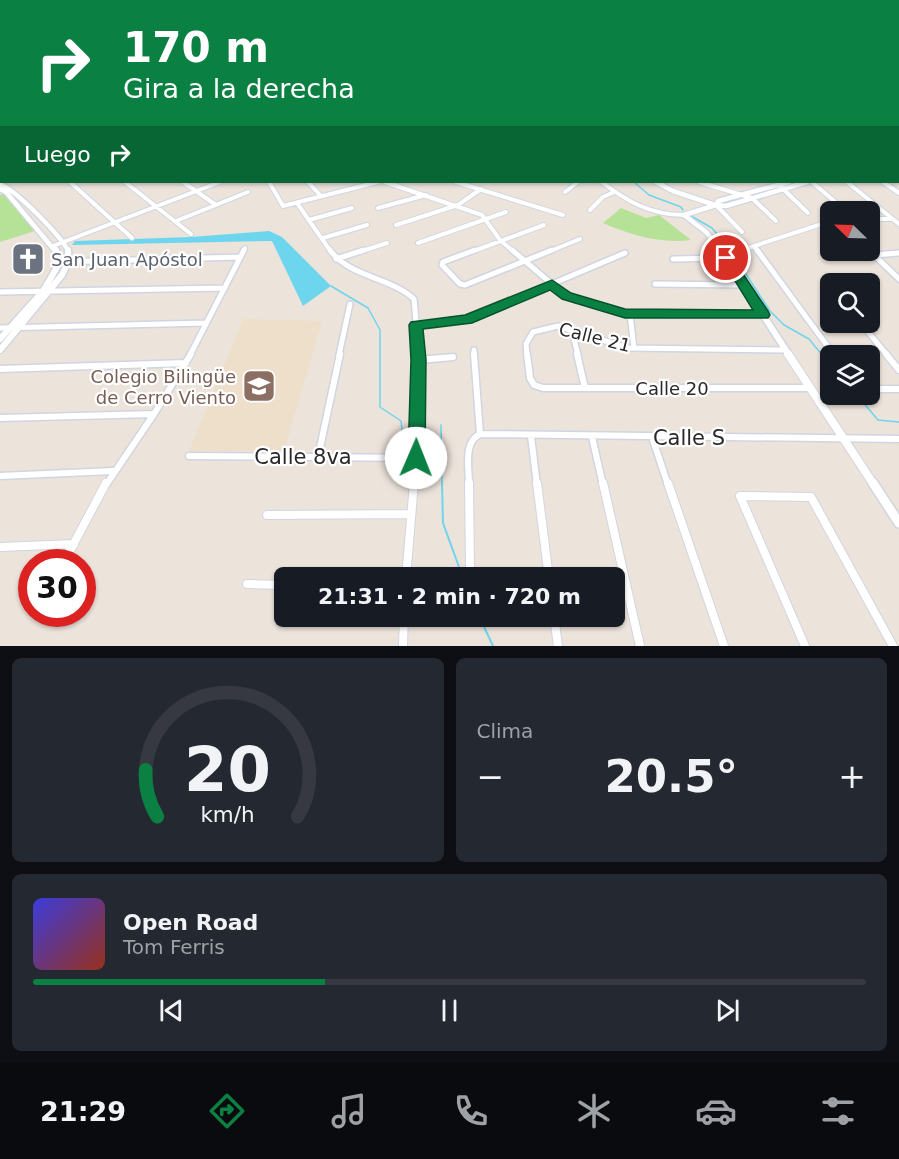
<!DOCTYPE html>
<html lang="es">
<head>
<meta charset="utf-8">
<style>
  :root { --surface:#171b24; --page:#242831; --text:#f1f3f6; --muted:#9ea1a6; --line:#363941; --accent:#0b8043 }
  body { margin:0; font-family:"DejaVu Sans",sans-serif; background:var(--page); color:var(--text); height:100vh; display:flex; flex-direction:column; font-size:22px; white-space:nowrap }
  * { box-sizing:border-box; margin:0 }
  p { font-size:20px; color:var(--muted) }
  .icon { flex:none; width:33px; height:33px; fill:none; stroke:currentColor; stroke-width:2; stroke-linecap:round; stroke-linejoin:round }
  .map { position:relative; height:646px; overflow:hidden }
  .sheet { display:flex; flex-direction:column; gap:12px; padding:12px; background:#0d0f14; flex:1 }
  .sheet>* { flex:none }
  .hud { position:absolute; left:0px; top:0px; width:900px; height:183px; box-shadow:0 2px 4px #0004; background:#0b8043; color:#fff; overflow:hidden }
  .needle { width:39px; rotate:293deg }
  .buttons { position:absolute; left:820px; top:201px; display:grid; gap:12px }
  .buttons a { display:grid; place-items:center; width:60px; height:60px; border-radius:9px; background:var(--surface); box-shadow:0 2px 4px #0004; font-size:30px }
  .speed { position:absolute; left:18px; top:549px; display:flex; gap:12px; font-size:30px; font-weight:700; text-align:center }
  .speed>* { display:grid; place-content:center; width:78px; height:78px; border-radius:50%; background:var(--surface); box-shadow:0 2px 4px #0004; line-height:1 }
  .speed .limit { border:9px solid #d22; background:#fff; color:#111 }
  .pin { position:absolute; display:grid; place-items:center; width:51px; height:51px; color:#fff; margin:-26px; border:3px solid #fff; border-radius:50%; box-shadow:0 2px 6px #0007 }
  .me { position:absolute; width:66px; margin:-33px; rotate:1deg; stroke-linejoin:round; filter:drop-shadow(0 0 4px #0008) }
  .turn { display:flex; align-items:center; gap:21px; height:126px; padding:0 24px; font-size:27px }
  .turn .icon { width:78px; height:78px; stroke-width:2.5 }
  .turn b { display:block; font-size:42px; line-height:51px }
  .then { display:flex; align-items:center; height:57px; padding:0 24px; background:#0003; gap:12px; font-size:22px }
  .big { font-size:45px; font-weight:600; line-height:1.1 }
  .sheet .widget { flex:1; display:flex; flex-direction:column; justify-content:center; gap:9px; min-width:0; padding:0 21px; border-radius:9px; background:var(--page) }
  .sheet .dial { align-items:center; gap:0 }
  .dial svg { height:156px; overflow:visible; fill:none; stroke:var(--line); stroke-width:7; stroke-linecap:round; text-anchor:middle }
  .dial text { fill:var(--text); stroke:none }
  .song { display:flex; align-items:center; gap:18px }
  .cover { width:72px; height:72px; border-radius:9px; background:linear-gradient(135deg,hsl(240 70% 55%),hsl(10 70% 35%)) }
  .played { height:6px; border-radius:3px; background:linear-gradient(90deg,var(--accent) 35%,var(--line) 35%) }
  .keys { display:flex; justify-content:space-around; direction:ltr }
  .heat { display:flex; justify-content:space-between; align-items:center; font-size:33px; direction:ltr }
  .sheet .tiles { flex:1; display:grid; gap:12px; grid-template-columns:1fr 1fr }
  .widget:last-child { grid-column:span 2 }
  .trip { position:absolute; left:274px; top:567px; width:351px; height:60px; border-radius:9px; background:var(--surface); box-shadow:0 2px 4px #0004; font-weight:600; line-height:60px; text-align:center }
  .tab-bar { display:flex; height:96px; justify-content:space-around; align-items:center; background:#090b0e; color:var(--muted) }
  .tab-bar .icon { width:42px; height:42px }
  .tab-bar .active { color:var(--accent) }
  .tab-bar b { font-size:27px; color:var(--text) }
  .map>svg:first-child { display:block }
  .education { fill:#eddfca }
  .green { fill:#b6e297 }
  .water { fill:#6dd5ee }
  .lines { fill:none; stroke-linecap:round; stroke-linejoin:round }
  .stream-far1 { stroke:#6dd5ee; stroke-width:1.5 }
  .stream { stroke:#6dd5ee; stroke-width:2 }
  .minor-far3-casing { stroke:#d0d5e2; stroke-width:6 }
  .minor-far2-casing { stroke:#d0d5e2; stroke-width:8 }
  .minor-far1-casing { stroke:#d0d5e2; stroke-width:9 }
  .minor-casing { stroke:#d0d5e2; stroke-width:10 }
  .tertiary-far3-casing { stroke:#d0d5e2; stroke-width:7 }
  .tertiary-far2-casing { stroke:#d0d5e2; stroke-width:9 }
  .tertiary-far1-casing { stroke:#d0d5e2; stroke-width:10 }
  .tertiary-casing { stroke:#d0d5e2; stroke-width:12 }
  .minor-far3 { stroke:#fff; stroke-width:4 }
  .minor-far2 { stroke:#fff; stroke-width:5 }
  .minor-far1 { stroke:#fff; stroke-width:6 }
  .minor { stroke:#fff; stroke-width:8 }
  .tertiary-far3 { stroke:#fff; stroke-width:4.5 }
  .tertiary-far2 { stroke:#fff; stroke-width:6 }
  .tertiary-far1 { stroke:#fff; stroke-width:8 }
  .tertiary { stroke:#fff; stroke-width:9 }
  .route { fill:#0b8043; stroke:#07532c; stroke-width:1.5 }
  .labels { text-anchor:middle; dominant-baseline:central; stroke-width:4.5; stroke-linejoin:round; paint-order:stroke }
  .worship-label { font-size:18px; fill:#5b616d; stroke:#fff; text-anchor:start }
  .street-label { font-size:18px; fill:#292929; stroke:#fff }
  .education-label { font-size:18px; fill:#785e54; stroke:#fff; text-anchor:end }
  .near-street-label { font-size:21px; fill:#292929; stroke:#fff }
</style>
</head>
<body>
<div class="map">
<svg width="899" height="646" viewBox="0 0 899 646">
  <rect width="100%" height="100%" fill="#ece3db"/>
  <path class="education" d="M243 319 322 321 284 451H189Z"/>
  <path class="green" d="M7 193 38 230 0 242V195Z
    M621 208 646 218 659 215 691 240C661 244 630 235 603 223Z"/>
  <path class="water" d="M269 231 282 237 331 286 303 306 272 241 72 245 75 241 191 237Z"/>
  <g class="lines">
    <path class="stream-far1" d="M634 182 649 195 681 207 683 210
      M691 216 712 228 729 248 770 311 784 325 809 339 831 366
      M331 286 368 308 380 330V407L401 421 404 446 410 447
      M856 394 878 420 899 422
      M441 425 442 485
      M420 448 442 457"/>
    <path class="stream" d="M442 483 443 523 463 578
      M479 616 493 646"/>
    <g class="minor-far3-casing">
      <path id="minor-far3" d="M70 182 132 238
        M125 182 191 234
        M183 182 216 205
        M269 182 283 206 378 182
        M308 182 321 196
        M385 182 482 215 500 240 514 252
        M456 182 563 215
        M602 182C627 202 652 215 684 215
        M699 182 752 198 776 221
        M812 182 847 212
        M847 182 899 224
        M883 182 899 193
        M779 185 808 213
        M565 192 578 182
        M297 203 331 252
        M716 205 742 232
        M378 208 426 195
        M590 210 603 197 614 192
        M870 219H892
        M309 220 352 208
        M176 221 248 192
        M396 225 458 205 481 189
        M323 238 367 225
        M418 243 506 212
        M53 246 220 182
        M754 246 758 252
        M745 249 831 221
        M243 252 245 248
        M359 252 387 243
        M471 252 544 225
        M548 252 580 239"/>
    </g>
    <g class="minor-far2-casing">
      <path id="minor-far2" d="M330 250C349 277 390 277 414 299L419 355
        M475 250 443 262 442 265 460 284 465 285 552 250
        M512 250 566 296 630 314 763 315
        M757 250 834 355
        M874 255 899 279
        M874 255 899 253
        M336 259 364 250
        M673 259 727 258
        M60 262 240 257
        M655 284 744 285
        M0 292 224 288
        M630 314 634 348
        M860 322 887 355
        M416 325 467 320 625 253
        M0 328 206 323
        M572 331 578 355
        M474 350V355
        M190 355 244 250
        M339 355 350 304
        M527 355 526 344 533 332 558 326 628 348 786 350"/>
    </g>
    <g class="minor-far1-casing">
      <path id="minor-far1" d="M474 354 480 434
        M527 354 530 378 534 385 543 388H811
        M577 354 585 388
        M833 354 835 356
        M886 354 899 370
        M419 360 453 357
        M0 369 186 363
        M870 389H899
        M0 418 154 414
        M480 434 899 439
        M531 436 537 485
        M592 437 603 485
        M652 437 668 485
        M189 456 416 458
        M318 457 340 354
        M0 476 113 471
        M106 485 154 414 191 354
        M414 485 419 403V354
        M469 485C469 468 463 442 480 434"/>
    </g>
    <g class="minor-casing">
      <path id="minor" d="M469 483 470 566
        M537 483 549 578
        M603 483 640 646
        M668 483 724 646
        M267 515 411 514
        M0 547 74 544
        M64 562 106 483
        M406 578 414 483
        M247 584 285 585
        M554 616 558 646
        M403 646 404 616
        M805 646 740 496 811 497 893 646"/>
    </g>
    <g class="tertiary-far3-casing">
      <path id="tertiary-far3" d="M656 182 673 191 715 205
        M0 184C17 191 60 235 69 252
        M0 189 6 192 56 252
        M716 205 718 201 789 182
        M722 252 706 232 684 215 716 205 726 206 807 182"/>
    </g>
    <g class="tertiary-far2-casing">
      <path id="tertiary-far2" d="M721 250 789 355
        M0 339 43 291 59 264 56 250
        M0 350 62 275 68 263V250"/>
    </g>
    <g class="tertiary-far1-casing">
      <path id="tertiary-far1" d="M788 354 874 485"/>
    </g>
    <g class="tertiary-casing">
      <path id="tertiary" d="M873 483 899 523"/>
    </g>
    <use href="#minor-far3" class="minor-far3"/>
    <use href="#minor-far2" class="minor-far2"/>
    <use href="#minor-far1" class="minor-far1"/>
    <use href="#minor" class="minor"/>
    <use href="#tertiary-far3" class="tertiary-far3"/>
    <use href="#tertiary-far2" class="tertiary-far2"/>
    <use href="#tertiary-far1" class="tertiary-far1"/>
    <use href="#tertiary" class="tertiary"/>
  </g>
  <linearGradient id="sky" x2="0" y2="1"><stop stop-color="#77c1ea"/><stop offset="0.53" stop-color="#f6f2ef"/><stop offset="1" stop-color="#f6f2ef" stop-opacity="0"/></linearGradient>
  <rect width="899" height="193" fill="url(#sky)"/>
  <path class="route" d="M726 255 731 256 768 311 770 315 768 318H625L562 299 550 290 472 323 423 329 426 360 425 458 423 463 416 466 410 463 408 458 411 360 409 325 411 322 465 315 552 280 571 293 625 309 753 310 721 258Z"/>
  <defs>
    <g id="church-square" transform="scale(1.725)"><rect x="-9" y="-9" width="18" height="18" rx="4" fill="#6b7280" stroke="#fff"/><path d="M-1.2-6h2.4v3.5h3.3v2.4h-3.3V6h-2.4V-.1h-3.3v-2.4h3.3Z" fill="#fff"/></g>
    <g id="school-square" transform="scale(1.725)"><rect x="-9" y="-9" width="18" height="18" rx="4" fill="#8d6e63" stroke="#fff"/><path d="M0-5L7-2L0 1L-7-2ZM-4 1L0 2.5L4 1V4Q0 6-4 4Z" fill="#fff"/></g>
  </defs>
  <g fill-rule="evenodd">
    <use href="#church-square" x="28" y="259"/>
    <use href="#school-square" x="259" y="386"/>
  </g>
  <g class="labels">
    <g class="worship-label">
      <text x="51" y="259">San Juan Apóstol</text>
    </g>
    <g class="street-label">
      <text transform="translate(595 337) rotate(14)">Calle 21</text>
      <text x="672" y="388">Calle 20</text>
    </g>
    <g class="education-label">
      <text x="236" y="376">Colegio Bilingüe<tspan x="236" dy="21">de Cerro Viento</tspan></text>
    </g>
    <g class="near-street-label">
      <text x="689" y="438">Calle S</text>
      <text x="303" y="457">Calle 8va</text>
    </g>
  </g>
</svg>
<div class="buttons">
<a><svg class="needle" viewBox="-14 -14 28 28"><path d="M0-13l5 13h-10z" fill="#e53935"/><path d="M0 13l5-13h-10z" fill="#9ea1a6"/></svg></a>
<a><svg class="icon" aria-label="search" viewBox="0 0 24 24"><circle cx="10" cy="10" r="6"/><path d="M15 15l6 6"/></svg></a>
<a><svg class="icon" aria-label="layers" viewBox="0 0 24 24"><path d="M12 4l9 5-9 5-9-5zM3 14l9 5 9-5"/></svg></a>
</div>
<div class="speed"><div class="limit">30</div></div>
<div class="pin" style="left:726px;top:258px;background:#d93025"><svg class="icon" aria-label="arrive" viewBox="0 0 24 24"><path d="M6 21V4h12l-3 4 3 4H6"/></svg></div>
<svg class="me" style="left:416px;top:458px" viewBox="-20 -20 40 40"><circle r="19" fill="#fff"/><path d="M0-13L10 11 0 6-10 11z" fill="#0b8043"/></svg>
<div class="trip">21:31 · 2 min · 720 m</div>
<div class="hud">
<div class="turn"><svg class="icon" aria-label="right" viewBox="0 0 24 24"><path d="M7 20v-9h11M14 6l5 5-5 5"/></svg><div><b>170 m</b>Gira a la derecha</div></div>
<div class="then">Luego<svg class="icon" aria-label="right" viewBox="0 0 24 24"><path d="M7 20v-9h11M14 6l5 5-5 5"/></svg></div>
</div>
</div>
<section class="sheet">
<div class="tiles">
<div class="widget dial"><svg viewBox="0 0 100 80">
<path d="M14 69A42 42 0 1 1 86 69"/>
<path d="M14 69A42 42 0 0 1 8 45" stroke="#0b8043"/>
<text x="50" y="56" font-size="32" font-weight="700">20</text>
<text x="50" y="72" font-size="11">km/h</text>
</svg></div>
<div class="widget"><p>Clima</p>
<div class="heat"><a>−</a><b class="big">20.5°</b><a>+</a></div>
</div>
<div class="widget">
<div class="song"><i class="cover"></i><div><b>Open Road</b><p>Tom Ferris</p></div></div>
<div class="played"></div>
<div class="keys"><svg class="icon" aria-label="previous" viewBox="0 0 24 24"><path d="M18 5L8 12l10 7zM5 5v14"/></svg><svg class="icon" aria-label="pause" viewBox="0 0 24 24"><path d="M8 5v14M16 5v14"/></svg><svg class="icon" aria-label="next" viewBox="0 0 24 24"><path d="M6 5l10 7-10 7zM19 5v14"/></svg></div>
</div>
</div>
</section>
<nav class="tab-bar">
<b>21:29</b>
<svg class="icon active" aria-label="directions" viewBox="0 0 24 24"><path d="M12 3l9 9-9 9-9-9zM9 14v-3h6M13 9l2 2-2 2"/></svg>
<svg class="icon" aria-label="music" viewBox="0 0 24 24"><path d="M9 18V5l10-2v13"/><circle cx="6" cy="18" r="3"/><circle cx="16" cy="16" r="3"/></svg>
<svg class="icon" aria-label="phone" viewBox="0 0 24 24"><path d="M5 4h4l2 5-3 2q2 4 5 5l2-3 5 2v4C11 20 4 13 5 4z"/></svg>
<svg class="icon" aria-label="climate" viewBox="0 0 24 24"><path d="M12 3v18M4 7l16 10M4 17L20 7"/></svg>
<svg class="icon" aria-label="car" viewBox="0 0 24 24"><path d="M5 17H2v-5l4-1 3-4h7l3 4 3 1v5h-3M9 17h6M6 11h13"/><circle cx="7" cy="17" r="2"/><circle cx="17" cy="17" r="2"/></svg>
<svg class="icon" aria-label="filters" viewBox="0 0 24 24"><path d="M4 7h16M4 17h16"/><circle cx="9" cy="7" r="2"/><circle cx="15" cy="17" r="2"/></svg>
</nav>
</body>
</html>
